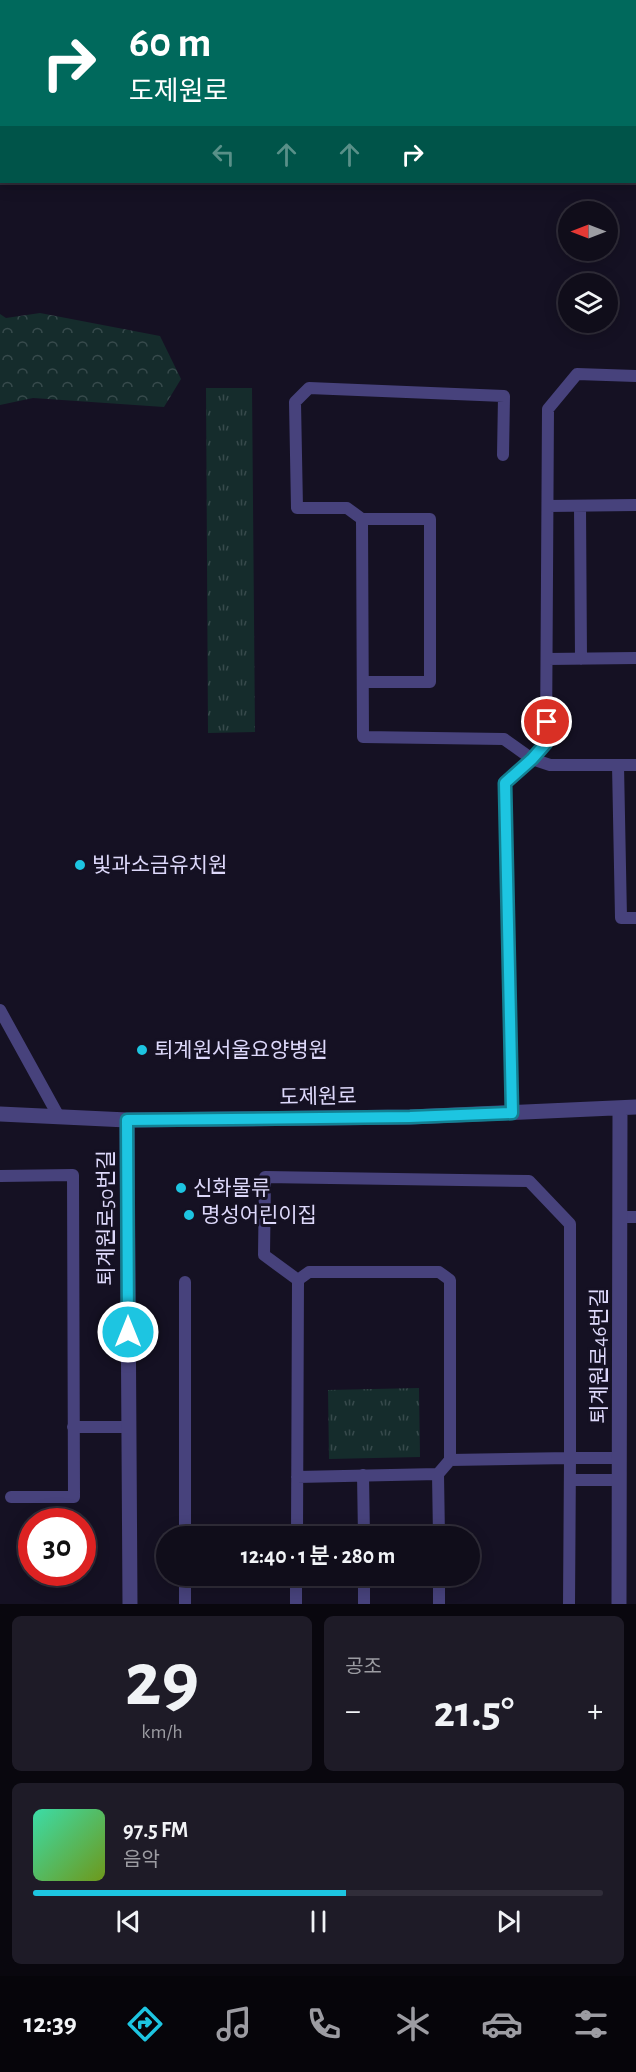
<!DOCTYPE html>
<html lang="ko">
<head>
<meta charset="utf-8">
<style>
  :root { --surface:#100d1a; --page:#1e1b27; --text:#f1f3f6; --muted:#9c9ca2; --line:#302d39; --accent:#1dc5e1 }
  body { margin:0; font-family:"Alegreya Sans","Noto Sans KR",sans-serif; background:var(--page); color:var(--text); height:100vh; display:flex; flex-direction:column; font-size:22px; white-space:nowrap }
  * { box-sizing:border-box; margin:0 }
  p { font-size:20px; color:var(--muted) }
  .icon { flex:none; width:33px; height:33px; fill:none; stroke:currentColor; stroke-width:2; stroke-linecap:round; stroke-linejoin:round }
  .map { position:relative; height:1604px; overflow:hidden }
  .sheet { display:flex; flex-direction:column; gap:12px; padding:12px; background:#09070e; flex:1 }
  .sheet>* { flex:none }
  .banner { position:absolute; left:0px; top:0px; width:636px; height:183px; box-shadow:0 3px 15px #0003,0 0 0 2px var(--line); background:#00695c; color:#fff; overflow:hidden }
  .needle { width:39px; rotate:270deg }
  .controls { position:absolute; left:558px; top:201px; display:grid; gap:12px }
  .controls a { display:grid; place-items:center; width:60px; height:60px; border-radius:50%; background:var(--surface); box-shadow:0 3px 15px #0003,0 0 0 2px var(--line); font-size:30px }
  .speed { position:absolute; left:18px; top:1508px; display:flex; gap:12px; font-size:30px; font-weight:700; text-align:center }
  .speed>* { display:grid; place-content:center; width:78px; height:78px; border-radius:50%; background:var(--surface); box-shadow:0 3px 15px #0003,0 0 0 2px var(--line); line-height:1 }
  .speed .limit { border:9px solid #d22; background:#fff; color:#111 }
  .pin { position:absolute; display:grid; place-items:center; width:51px; height:51px; color:#fff; margin:-26px; border:3px solid #fff; border-radius:50%; box-shadow:0 2px 6px #0007 }
  .me { position:absolute; width:66px; margin:-33px; rotate:0deg; stroke-linejoin:round; filter:drop-shadow(0 0 4px #0008) }
  .turn { display:flex; align-items:center; gap:21px; height:126px; padding:0 30px; font-size:27px }
  .turn .icon { width:78px; height:78px; stroke-width:2.5 }
  .turn b { display:block; font-size:42px; line-height:51px }
  .lanes { display:flex; align-items:center; height:57px; padding:0 30px; background:#0003; justify-content:center; gap:30px; direction:ltr }
  .lanes .off { opacity:.35 }
  .big { font-size:45px; font-weight:600; line-height:1.1 }
  .sheet .widget { flex:1; display:flex; flex-direction:column; justify-content:center; gap:9px; min-width:0; padding:0 21px; border-radius:9px; background:var(--page) }
  .sheet .dial { align-items:center; gap:0 }
  .dial b { font-size:78px; line-height:1 }
  .song { display:flex; align-items:center; gap:18px }
  .cover { width:72px; height:72px; border-radius:9px; background:linear-gradient(135deg,hsl(160 70% 55%),hsl(80 70% 35%)) }
  .played { height:6px; border-radius:3px; background:linear-gradient(90deg,var(--accent) 55%,var(--line) 55%) }
  .keys { display:flex; justify-content:space-around; direction:ltr }
  .heat { display:flex; justify-content:space-between; align-items:center; font-size:33px; direction:ltr }
  .sheet .tiles { flex:1; display:grid; gap:12px; grid-template-columns:1fr 1fr }
  .widget:last-child { grid-column:span 2 }
  .trip { position:absolute; left:156px; top:1526px; width:324px; height:60px; border-radius:30px; background:var(--surface); box-shadow:0 3px 15px #0003,0 0 0 2px var(--line); font-weight:600; line-height:60px; text-align:center }
  .tab-bar { display:flex; height:96px; justify-content:space-around; align-items:center; background:#06050a; color:var(--muted) }
  .tab-bar .icon { width:42px; height:42px }
  .tab-bar .on { color:var(--accent) }
  .tab-bar b { font-size:27px; color:var(--text) }
  .map>svg:first-child { display:block }
  .forest { fill:url(#forest-crowns) }
  .park { fill:url(#park-tufts) }
  .lines { fill:none; stroke-linecap:round; stroke-linejoin:round }
  .path { stroke:#3ea8a6; stroke-width:4; stroke-dasharray:3 4.5; stroke-linecap:butt }
  .lane { stroke:#47427c; stroke-width:12 }
  .street { stroke:#47427c; stroke-width:15 }
  .route-casing { stroke:#138092; stroke-width:15 }
  .route { stroke:#1dc5e1; stroke-width:10 }
  .poi-dot { fill:#1dc5e1; stroke:#151123; stroke-width:2 }
  .labels { text-anchor:middle; dominant-baseline:central; stroke-width:6; stroke-linejoin:round; paint-order:stroke }
  .poi-label { font-size:21px; fill:#ddd8fa; stroke:#151123; text-anchor:start }
  .street-label { font-size:21px; fill:#ddd8fa; stroke:#151123 }
</style>
</head>
<body>
<div class="map">
<svg width="636" height="1604" viewBox="0 0 636 1604">
  <defs>
    <pattern id="forest-crowns" width="20" height="18" patternUnits="userSpaceOnUse" patternTransform="scale(1.5)"><rect width="20" height="18" fill="#152c2c"/><path d="M2 6a3 3 0 1 1 6 0M12 15a3 3 0 1 1 6 0" fill="none" stroke="#374a4c"/></pattern>
    <pattern id="park-tufts" width="24" height="20" patternUnits="userSpaceOnUse" patternTransform="scale(1.5)"><rect width="24" height="20" fill="#152c2c"/><path d="M3 7l-1-3M5 7V3M7 7l1-3M15 17l-1-3M17 17v-4M19 17l1-3" fill="none" stroke="#374a4c"/></pattern>
  </defs>
  <rect width="100%" height="100%" fill="#151123"/>
  <path class="forest" d="M40 313 160 336 181 379 164 407 33 398 0 405V314L6 318Z"/>
  <path class="park" d="M206 388H252L255 732 208 733Z
    M419 1388 420 1457 329 1459 328 1390Z"/>
  <g class="lines">
    <path class="path" d="M607 0 608 2
      M634 74 636 78"/>
    <path class="lane" d="M636 376 577 374 548 409 546 743 532 759 550 765H636
      M548 506 636 505
      M580 506 581 659
      M362 519 347 508H297L295 402 309 388 504 396 503 455
      M547 659 636 658
      M363 682H430V519H362L363 737 504 739 532 759 505 782 512 1113
      M618 765 621 918H636
      M0 1010 59 1117
      M0 1176 73 1175 74 1497H11
      M620 1217H636
      M298 1280 264 1255 265 1177 529 1181 570 1224V1458H620
      M185 1282V1536
      M73 1427H129
      M438 1474 439 1536
      M363 1475 364 1536
      M297 1477 438 1474 450 1460 570 1458 569 1604
      M570 1480H620
      M297 1536 298 1280 309 1272H439L450 1280V1460
      M185 1575V1604
      M364 1575V1604
      M439 1575V1604
      M296 1604V1575"/>
    <path class="street" d="M0 1114 127 1120 410 1117 636 1107
      M127 1120 130 1604
      M619 1604 620 1109"/>
  </g>
  <g class="lines">
    <g class="route-casing">
      <path id="route" d="M128 1332 127 1120 410 1117 512 1113 505 783 532 759 546 743 547 722"/>
    </g>
    <use href="#route" class="route"/>
  </g>
  <g class="poi-dot">
    <circle cx="80" cy="865" r="6"/>
    <circle cx="142" cy="1050" r="6"/>
    <circle cx="181" cy="1188" r="6"/>
    <circle cx="189" cy="1215" r="6"/>
  </g>
  <g class="labels">
    <g class="poi-label">
      <text x="92" y="865">빛과소금유치원</text>
      <text x="154" y="1050">퇴계원서울요양병원</text>
      <text x="193" y="1188">신화물류</text>
      <text x="201" y="1215">명성어린이집</text>
    </g>
    <g class="street-label">
      <text transform="translate(318 1097) rotate(-1)">도제원로</text>
      <text transform="translate(106 1218) rotate(-90)">퇴계원로50번길</text>
      <text transform="translate(599 1356) rotate(-90)">퇴계원로46번길</text>
    </g>
  </g>
</svg>
<div class="controls">
<a><svg class="needle" viewBox="-14 -14 28 28"><path d="M0-13l5 13h-10z" fill="#e53935"/><path d="M0 13l5-13h-10z" fill="#9c9ca2"/></svg></a>
<a><svg class="icon" aria-label="layers" viewBox="0 0 24 24"><path d="M12 4l9 5-9 5-9-5zM3 14l9 5 9-5"/></svg></a>
</div>
<div class="speed"><div class="limit">30</div></div>
<div class="pin" style="left:547px;top:722px;background:#d93025"><svg class="icon" aria-label="arrive" viewBox="0 0 24 24"><path d="M6 21V4h12l-3 4 3 4H6"/></svg></div>
<svg class="me" style="left:128px;top:1332px" viewBox="-20 -20 40 40"><circle r="17" fill="#1dc5e1" stroke="#fff" stroke-width="3"/><path d="M0-11L8 9 0 5-8 9z" fill="#fff"/></svg>
<div class="trip">12:40 · 1 분 · 280 m</div>
<div class="banner">
<div class="turn"><svg class="icon" aria-label="right" viewBox="0 0 24 24"><path d="M7 20v-9h11M14 6l5 5-5 5"/></svg><div><b>60 m</b>도제원로</div></div>
<div class="lanes"><svg class="icon off" aria-label="left" viewBox="0 0 24 24"><path d="M17 20v-9H6M10 6l-5 5 5 5"/></svg><svg class="icon off" aria-label="ahead" viewBox="0 0 24 24"><path d="M12 20V5M6 11l6-6 6 6"/></svg><svg class="icon off" aria-label="ahead" viewBox="0 0 24 24"><path d="M12 20V5M6 11l6-6 6 6"/></svg><svg class="icon" aria-label="right" viewBox="0 0 24 24"><path d="M7 20v-9h11M14 6l5 5-5 5"/></svg></div>
</div>
</div>
<section class="sheet">
<div class="tiles">
<div class="widget dial"><b>29</b><p>km/h</p></div>
<div class="widget"><p>공조</p>
<div class="heat"><a>−</a><b class="big">21.5°</b><a>+</a></div>
</div>
<div class="widget">
<div class="song"><i class="cover"></i><div><b>97.5 FM</b><p>음악</p></div></div>
<div class="played"></div>
<div class="keys"><svg class="icon" aria-label="previous" viewBox="0 0 24 24"><path d="M18 5L8 12l10 7zM5 5v14"/></svg><svg class="icon" aria-label="pause" viewBox="0 0 24 24"><path d="M8 5v14M16 5v14"/></svg><svg class="icon" aria-label="next" viewBox="0 0 24 24"><path d="M6 5l10 7-10 7zM19 5v14"/></svg></div>
</div>
</div>
</section>
<nav class="tab-bar">
<b>12:39</b>
<svg class="icon on" aria-label="directions" viewBox="0 0 24 24"><path d="M12 3l9 9-9 9-9-9zM9 14v-3h6M13 9l2 2-2 2"/></svg>
<svg class="icon" aria-label="music" viewBox="0 0 24 24"><path d="M9 18V5l10-2v13"/><circle cx="6" cy="18" r="3"/><circle cx="16" cy="16" r="3"/></svg>
<svg class="icon" aria-label="phone" viewBox="0 0 24 24"><path d="M5 4h4l2 5-3 2q2 4 5 5l2-3 5 2v4C11 20 4 13 5 4z"/></svg>
<svg class="icon" aria-label="climate" viewBox="0 0 24 24"><path d="M12 3v18M4 7l16 10M4 17L20 7"/></svg>
<svg class="icon" aria-label="car" viewBox="0 0 24 24"><path d="M5 17H2v-5l4-1 3-4h7l3 4 3 1v5h-3M9 17h6M6 11h13"/><circle cx="7" cy="17" r="2"/><circle cx="17" cy="17" r="2"/></svg>
<svg class="icon" aria-label="filters" viewBox="0 0 24 24"><path d="M4 7h16M4 17h16"/><circle cx="9" cy="7" r="2"/><circle cx="15" cy="17" r="2"/></svg>
</nav>
</body>
</html>
